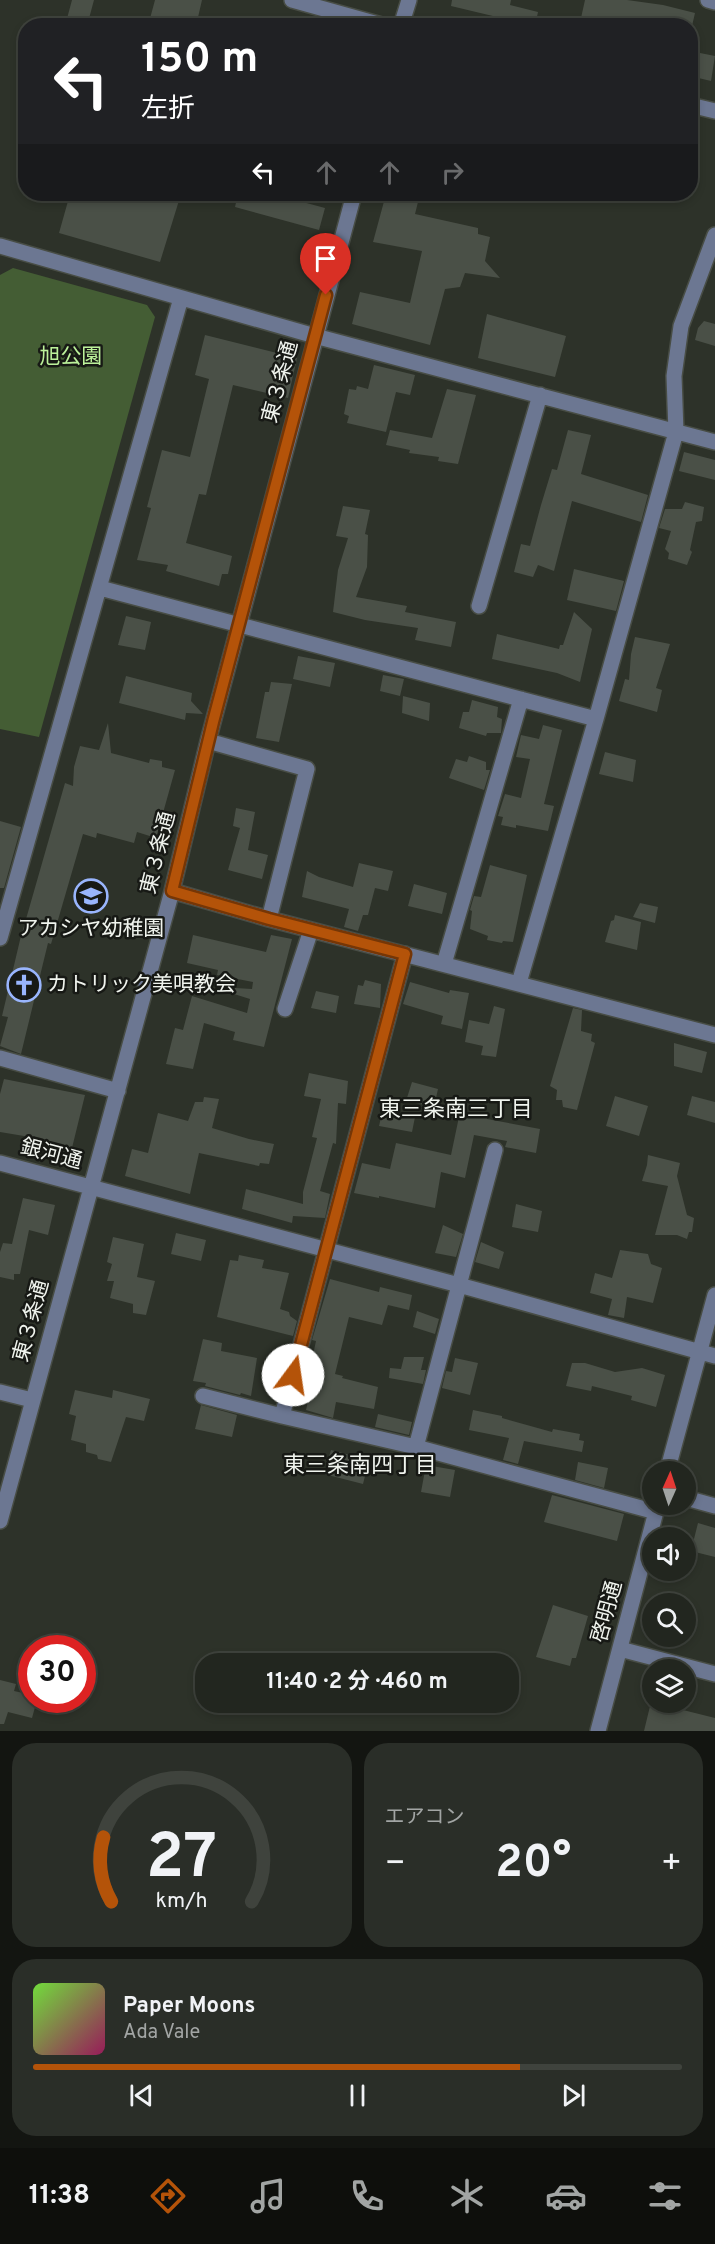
<!DOCTYPE html>
<html lang="ja">
<head>
<meta charset="utf-8">
<style>
  :root { --surface:#22261f; --page:#2a2e28; --text:#f1f3f6; --muted:#a2a5a4; --line:#3f433d; --accent:#b45309 }
  body { margin:0; font-family:Overpass,"Noto Sans JP",sans-serif; background:var(--page); color:var(--text); height:100vh; display:flex; flex-direction:column; font-size:22px; white-space:nowrap }
  * { box-sizing:border-box; margin:0 }
  p { font-size:20px; color:var(--muted) }
  .icon { flex:none; width:33px; height:33px; fill:none; stroke:currentColor; stroke-width:2; stroke-linecap:round; stroke-linejoin:round }
  .map { position:relative; height:1731px; overflow:hidden }
  .panel { display:flex; flex-direction:column; gap:12px; padding:12px; background:#131511; flex:1 }
  .panel>* { flex:none }
  .top-card { position:absolute; left:18px; top:18px; width:680px; height:183px; border-radius:24px; box-shadow:0 3px 9px #0003,0 0 0 2px var(--line); background:#202124; color:#fff; overflow:hidden }
  .needle { width:39px; rotate:3deg }
  .buttons { position:absolute; left:642px; top:1461px; display:grid; gap:12px }
  .buttons a { display:grid; place-items:center; width:54px; height:54px; border-radius:50%; background:var(--surface); box-shadow:0 3px 9px #0003,0 0 0 2px var(--line); font-size:30px }
  .speed { position:absolute; left:18px; top:1635px; display:flex; gap:12px; font-size:30px; font-weight:700; text-align:center }
  .speed>* { display:grid; place-content:center; width:78px; height:78px; border-radius:50%; background:var(--surface); box-shadow:0 3px 9px #0003,0 0 0 2px var(--line); line-height:1 }
  .speed .limit { border:9px solid #d22; background:#fff; color:#111 }
  .pin { position:absolute; display:grid; place-items:center; width:51px; height:51px; color:#fff; margin:-62px -26px; border-radius:50% 50% 50% 0; rotate:-45deg; box-shadow:0 0 6px #0007 }
  .pin .icon { rotate:45deg }
  .me { position:absolute; width:66px; margin:-33px; rotate:14deg; stroke-linejoin:round; filter:drop-shadow(0 0 4px #0008) }
  .turn { display:flex; align-items:center; gap:21px; height:126px; padding:0 24px; font-size:27px }
  .turn .icon { width:78px; height:78px; stroke-width:2.5 }
  .turn b { display:block; font-size:42px; line-height:51px }
  .lanes { display:flex; align-items:center; height:57px; padding:0 24px; background:#0003; justify-content:center; gap:30px; direction:ltr }
  .lanes .off { opacity:.35 }
  .big { font-size:45px; font-weight:700; line-height:1.1 }
  .panel .card { flex:1; display:flex; flex-direction:column; justify-content:center; gap:9px; min-width:0; padding:0 21px; border-radius:24px; background:var(--page) }
  .panel .dial { align-items:center; gap:0 }
  .dial svg { height:156px; overflow:visible; fill:none; stroke:var(--line); stroke-width:7; stroke-linecap:round; text-anchor:middle }
  .dial text { fill:var(--text); stroke:none }
  .song { display:flex; align-items:center; gap:18px }
  .cover { width:72px; height:72px; border-radius:9px; background:linear-gradient(135deg,hsl(100 70% 55%),hsl(330 70% 35%)) }
  .played { height:6px; border-radius:3px; background:linear-gradient(90deg,var(--accent) 75%,var(--line) 75%) }
  .keys { display:flex; justify-content:space-around; direction:ltr }
  .heat { display:flex; justify-content:space-between; align-items:center; font-size:33px; direction:ltr }
  .panel .tiles { flex:1; display:grid; gap:12px; grid-template-columns:1fr 1fr }
  .card:last-child { grid-column:span 2 }
  .trip { position:absolute; left:195px; top:1653px; width:324px; height:60px; border-radius:24px; background:var(--surface); box-shadow:0 3px 9px #0003,0 0 0 2px var(--line); font-weight:700; line-height:60px; text-align:center }
  .tabs { display:flex; height:96px; justify-content:space-around; align-items:center; background:#0e0f0c; color:var(--muted) }
  .tabs .icon { width:42px; height:42px }
  .tabs .current { color:var(--accent) }
  .tabs b { font-size:27px; color:var(--text) }
  .map>svg:first-child { display:block }
  .green { fill:#445d34 }
  .building { fill:#4a5047 }
  .lines { fill:none; stroke-linecap:round; stroke-linejoin:round }
  .minor-casing { stroke:#484d45; stroke-width:18 }
  .minor { stroke:#6c7792; stroke-width:15 }
  .route-casing { stroke:#753606; stroke-width:15 }
  .route { stroke:#b45309; stroke-width:10 }
  .labels { text-anchor:middle; dominant-baseline:central; stroke-width:5; stroke-linejoin:round; paint-order:stroke }
  .park-label { font-size:21px; fill:#bcf19a; stroke:#171915 }
  .street-label { font-size:21px; fill:#f0f4ee; stroke:#171915 }
  .poi-label { font-size:21px; fill:#f0f4ee; stroke:#171915 }
  .neighbourhood-label { font-size:22px; fill:#f0f4ee; stroke:#171915 }
</style>
</head>
<body>
<div class="map">
<svg width="715" height="1731" viewBox="0 0 715 1731">
  <rect width="100%" height="100%" fill="#2d3229"/>
  <path class="green" d="M13 268 147 305 155 317 39 737 0 729V275Z"/>
  <path class="building" d="M72 0H94L87 26H65Z
    M155 0H202L196 26H148Z
    M452 0H511L510 5 538 12 535 26H508L496 23 497 17 451 6Z
    M585 0H627L663 5 695 13 692 26H661L647 22V26H615L581 18Z
    M690 51 715 56 711 81 690 76Z
    M70 194H181L160 262 59 233Z
    M238 194H273L325 208 319 230 235 207Z
    M386 194H420L415 214 478 228V234L490 237 485 261 500 278 465 273 460 287 445 289 430 345 352 324 360 292 410 303 422 251 373 242Z
    M487 314 566 336 555 377 478 358Z
    M704 321 715 324V346L695 340 698 328Z
    M205 335 297 358 288 398 233 385 206 495 199 494 186 543 232 556 228 574H222L219 586 166 571 168 565 137 560 151 508 147 507 162 450 190 457 209 379 195 375Z
    M374 365 415 375 410 395 396 392 386 432 347 423 349 416 344 414 349 389 356 390 357 386 368 389Z
    M447 389 476 395 458 464 438 461 439 457 409 453 410 450 386 445 390 430 432 438Z
    M568 430 591 435 581 474 648 495 641 522 572 501 554 571 538 565 533 577 514 572 521 544 530 546 541 505 552 469 557 470Z
    M684 452 715 460V480L679 471Z
    M685 502 704 507 702 521 696 522 690 550 692 552 687 565 668 559 669 553 665 549 671 531 659 528 665 509H682Z
    M343 506 370 510 365 534 368 535 367 567 356 597 407 606 405 612 456 622 451 647 415 640 418 628 365 620 333 612 338 570 348 538 336 536Z
    M574 569 624 581 616 611 567 600Z
    M574 612 592 629 580 682 557 673 492 659 497 634 559 649 560 645H563Z
    M126 616 151 622 145 650 118 645Z
    M635 637 670 644 656 688 662 690 657 712 619 701 625 679 629 680 631 654Z
    M298 656 335 663 330 687 293 679Z
    M383 675 404 679 400 696 380 691Z
    M126 676 192 693 191 701 203 714 186 713 185 720 119 703Z
    M271 682 292 684 279 742 256 738 265 692H269Z
    M403 696 430 703 429 721 402 713Z
    M472 700 498 707 497 717 502 719 501 733H487L486 736 459 728 463 712H469Z
    M108 723 111 753 149 763 150 759 162 761V767L175 770 156 838 137 832 134 843 97 833 96 838 83 834 51 944 48 943 21 1054 0 1046 8 1017 2 1016 20 940 65 783 73 786 74 767 80 746 99 750Z
    M543 725 562 730 544 804 554 806 548 831 516 825V828L501 825 503 817 498 816 505 794 521 798 530 759 516 757 521 735 539 739Z
    M605 752 636 760 633 782 599 774Z
    M469 756 486 762V770H490L484 790 449 778 456 759 467 762Z
    M236 808 255 812 248 850 268 855 262 879 228 870 240 828 233 826Z
    M0 821 21 827 4 888H0Z
    M359 863 393 871 388 891 375 888 368 915H363L358 931 344 927 349 909 302 897 307 871 319 877 353 887Z
    M490 865 527 875 513 942 503 941 502 943 487 940 488 936 470 929 472 911 470 910 474 896 481 897Z
    M414 884 447 893 442 914 408 906Z
    M640 903 658 907 655 923 633 917Z
    M615 915 641 922 637 950 605 942 611 921 614 920Z
    M193 935 266 952 271 935 292 939 264 1047 233 1040 235 1032 204 1023 193 1069 166 1064 175 1028 183 1030 192 996 247 1013 250 999 234 994 235 988 252 989 253 982 217 975 218 970 187 963Z
    M365 980 381 984 380 1008 354 1004 358 985 363 986Z
    M410 982 449 993 450 990 469 993 462 1029 441 1024 443 1016 403 1004Z
    M316 991 339 996 336 1013 311 1008Z
    M494 1006 505 1009 496 1057 481 1055 483 1046 465 1042 469 1020 489 1024Z
    M573 1008 582 1010 581 1031 592 1034 591 1041 595 1043 577 1110 563 1107 562 1100H556L557 1090 550 1086Z
    M674 1043 707 1052 702 1073 674 1066Z
    M309 1073 348 1081 346 1104 338 1103 336 1144 333 1143 320 1191 330 1194 325 1218 293 1216 292 1223 242 1209 246 1189 303 1204V1192L317 1138 312 1137 321 1099 304 1096Z
    M4 1079 85 1095 71 1152 48 1146V1140L0 1132V1094Z
    M412 1082 438 1089 434 1107 406 1101Z
    M615 1096 648 1106 639 1136 606 1126Z
    M692 1096 715 1102V1123L687 1115Z
    M204 1097 219 1099 212 1128 249 1139 274 1144 269 1164 260 1163 259 1166 199 1153 190 1194 125 1176 132 1149 148 1153 158 1113 188 1121 195 1102H203Z
    M383 1109 415 1117 412 1132 379 1126Z
    M460 1112 487 1117V1119L540 1129 536 1153 505 1147 507 1141 474 1135 465 1178 441 1172 435 1208 379 1196V1198L354 1193 362 1163 390 1169 396 1143 451 1155Z
    M648 1155 680 1163 677 1176 687 1215 694 1218 692 1232H689L687 1239 677 1235H655L668 1186 642 1181 647 1165Z
    M23 1198 55 1205 48 1235 29 1230 20 1274H14V1280L0 1277V1252L3 1243 12 1244Z
    M516 1204 542 1211 538 1232 512 1227Z
    M443 1225 463 1234 456 1257 435 1253Z
    M176 1233 206 1240 201 1261 171 1254Z
    M113 1237 144 1244 137 1277 155 1281 146 1315 133 1313V1304L110 1298 114 1281H107L112 1264 107 1262Z
    M481 1242 504 1252 499 1269 475 1262Z
    M620 1250 648 1254 651 1264 662 1268 653 1303 627 1297 624 1318 608 1315 612 1299 590 1293 595 1273 612 1278Z
    M239 1255 264 1260 262 1268 289 1273 280 1309 289 1312 290 1316 297 1321 293 1336 217 1317 230 1260 238 1261Z
    M330 1279 379 1292 380 1287 412 1295 409 1310 388 1305 382 1325 349 1317 335 1374 343 1376 342 1378 378 1387 374 1409 336 1402 333 1418 306 1410 311 1388 306 1387 316 1341 312 1340Z
    M417 1311 439 1319 435 1334 413 1327Z
    M203 1339 222 1343 221 1351 257 1358 251 1396 241 1393 240 1395 205 1386 206 1383 193 1381Z
    M404 1357H424L421 1370H426L423 1384 389 1378 390 1368 401 1369Z
    M455 1358 478 1363 470 1395 442 1388 446 1371 452 1372Z
    M572 1363H585L615 1372 642 1368 665 1375 656 1407 631 1400 632 1396 592 1386 591 1391 566 1386Z
    M75 1390 112 1398 113 1390 150 1399 144 1421 126 1417 111 1462 98 1459 97 1455 86 1452V1444L71 1440 76 1416 69 1414Z
    M201 1405 237 1415 232 1437 195 1429Z
    M473 1410 502 1416V1418L552 1432 553 1429 580 1434 579 1440 584 1441 582 1452 524 1441 518 1464 503 1460 509 1438 469 1430Z
    M378 1414 412 1422 409 1435 375 1427Z
    M331 1450 369 1460 363 1484 324 1474Z
    M578 1462 608 1468 604 1488 575 1480Z
    M426 1465 455 1470 450 1497 421 1492Z
    M552 1495 624 1514 617 1541 544 1522Z
    M698 1523 715 1528V1557L691 1551Z
    M553 1605 588 1616 576 1658H572L570 1666 536 1657Z
    M0 1680 16 1684 14 1691 32 1695V1700H37L32 1718 8 1712 4 1724H0Z
    M651 1702 715 1718V1731H644Z"/>
  <g class="lines">
    <g class="minor-casing">
      <path id="minor" d="M292 0 385 26
        M708 0 715 2
        M401 26 409 0
        M690 105 715 111
        M0 246 315 336 715 442
        M100 588 596 719
        M479 606 540 395
        M208 741 307 769 269 919
        M172 891 269 919 715 1035
        M0 938 181 298
        M405 954 282 1416 416 1447 656 1512
        M444 964 521 699
        M519 983 596 719 676 432 674 376 681 326 715 235
        M285 1009 311 930
        M0 1058 118 1091
        M0 1163 459 1285 715 1356
        M0 1392 32 1400
        M203 1396 282 1416
        M416 1447 495 1150
        M667 1472 715 1295
        M686 1498 715 1506
        M0 1521 172 891 208 741 354 194
        M620 1649 715 1674
        M598 1731 658 1504"/>
    </g>
    <use href="#minor" class="minor"/>
  </g>
  <g class="lines">
    <g class="route-casing">
      <path id="route" d="M293 1375 405 954 269 919 172 891 213 722 326 295"/>
    </g>
    <use href="#route" class="route"/>
  </g>
  <defs>
    <g id="school-ring" transform="scale(1.725)"><circle r="9.5" fill="#171915" stroke="#99b5fd" stroke-width="1.5"/><path d="M0-5L7-2L0 1L-7-2ZM-4 1L0 2.5L4 1V4Q0 6-4 4Z" fill="#99b5fd"/></g>
    <g id="church-ring" transform="scale(1.725)"><circle r="9.5" fill="#171915" stroke="#99b5fd" stroke-width="1.5"/><path d="M-1.2-6h2.4v3.5h3.3v2.4h-3.3V6h-2.4V-.1h-3.3v-2.4h3.3Z" fill="#99b5fd"/></g>
  </defs>
  <g fill-rule="evenodd">
    <use href="#school-ring" x="91" y="896"/>
    <use href="#church-ring" x="24" y="985"/>
  </g>
  <g class="labels">
    <g class="park-label">
      <text x="71" y="357">旭公園</text>
    </g>
    <g class="street-label">
      <text transform="translate(281 382) rotate(-75)">東３条通</text>
      <text transform="translate(159 853) rotate(-76)">東３条通</text>
      <text transform="translate(51 1155) rotate(15)">銀河通</text>
      <text transform="translate(32 1321) rotate(-75)">東３条通</text>
      <text transform="translate(608 1612) rotate(-75)">啓明通</text>
    </g>
    <g class="poi-label">
      <text x="91" y="929">アカシヤ幼稚園</text>
      <text x="47" y="985" text-anchor="start">カトリック美唄教会</text>
    </g>
    <g class="neighbourhood-label">
      <text x="456" y="1110">東三条南三丁目</text>
      <text x="360" y="1466">東三条南四丁目</text>
    </g>
  </g>
</svg>
<div class="buttons">
<a><svg class="needle" viewBox="-14 -14 28 28"><path d="M0-13l5 13h-10z" fill="#e53935"/><path d="M0 13l5-13h-10z" fill="#a2a5a4"/></svg></a>
<a><svg class="icon" aria-label="sound" viewBox="0 0 24 24"><path d="M4 9h4l5-4v14l-5-4H4zM17 9q2 3 0 6"/></svg></a>
<a><svg class="icon" aria-label="search" viewBox="0 0 24 24"><circle cx="10" cy="10" r="6"/><path d="M15 15l6 6"/></svg></a>
<a><svg class="icon" aria-label="layers" viewBox="0 0 24 24"><path d="M12 4l9 5-9 5-9-5zM3 14l9 5 9-5"/></svg></a>
</div>
<div class="speed"><div class="limit">30</div></div>
<div class="pin" style="left:326px;top:295px;background:#d93025"><svg class="icon" aria-label="arrive" viewBox="0 0 24 24"><path d="M6 21V4h12l-3 4 3 4H6"/></svg></div>
<svg class="me" style="left:293px;top:1375px" viewBox="-20 -20 40 40"><circle r="19" fill="#fff"/><path d="M0-13L10 11 0 6-10 11z" fill="#b45309"/></svg>
<div class="trip">11:40 · 2 分 · 460 m</div>
<div class="top-card">
<div class="turn"><svg class="icon" aria-label="left" viewBox="0 0 24 24"><path d="M17 20v-9H6M10 6l-5 5 5 5"/></svg><div><b>150 m</b>左折</div></div>
<div class="lanes"><svg class="icon" aria-label="left" viewBox="0 0 24 24"><path d="M17 20v-9H6M10 6l-5 5 5 5"/></svg><svg class="icon off" aria-label="ahead" viewBox="0 0 24 24"><path d="M12 20V5M6 11l6-6 6 6"/></svg><svg class="icon off" aria-label="ahead" viewBox="0 0 24 24"><path d="M12 20V5M6 11l6-6 6 6"/></svg><svg class="icon off" aria-label="right" viewBox="0 0 24 24"><path d="M7 20v-9h11M14 6l5 5-5 5"/></svg></div>
</div>
</div>
<section class="panel">
<div class="tiles">
<div class="card dial"><svg viewBox="0 0 100 80">
<path d="M14 69A42 42 0 1 1 86 69"/>
<path d="M14 69A42 42 0 0 1 10 36" stroke="#b45309"/>
<text x="50" y="56" font-size="32" font-weight="700">27</text>
<text x="50" y="72" font-size="11">km/h</text>
</svg></div>
<div class="card"><p>エアコン</p>
<div class="heat"><a>−</a><b class="big">20°</b><a>+</a></div>
</div>
<div class="card">
<div class="song"><i class="cover"></i><div><b>Paper Moons</b><p>Ada Vale</p></div></div>
<div class="played"></div>
<div class="keys"><svg class="icon" aria-label="previous" viewBox="0 0 24 24"><path d="M18 5L8 12l10 7zM5 5v14"/></svg><svg class="icon" aria-label="pause" viewBox="0 0 24 24"><path d="M8 5v14M16 5v14"/></svg><svg class="icon" aria-label="next" viewBox="0 0 24 24"><path d="M6 5l10 7-10 7zM19 5v14"/></svg></div>
</div>
</div>
</section>
<nav class="tabs">
<b>11:38</b>
<svg class="icon current" aria-label="directions" viewBox="0 0 24 24"><path d="M12 3l9 9-9 9-9-9zM9 14v-3h6M13 9l2 2-2 2"/></svg>
<svg class="icon" aria-label="music" viewBox="0 0 24 24"><path d="M9 18V5l10-2v13"/><circle cx="6" cy="18" r="3"/><circle cx="16" cy="16" r="3"/></svg>
<svg class="icon" aria-label="phone" viewBox="0 0 24 24"><path d="M5 4h4l2 5-3 2q2 4 5 5l2-3 5 2v4C11 20 4 13 5 4z"/></svg>
<svg class="icon" aria-label="climate" viewBox="0 0 24 24"><path d="M12 3v18M4 7l16 10M4 17L20 7"/></svg>
<svg class="icon" aria-label="car" viewBox="0 0 24 24"><path d="M5 17H2v-5l4-1 3-4h7l3 4 3 1v5h-3M9 17h6M6 11h13"/><circle cx="7" cy="17" r="2"/><circle cx="17" cy="17" r="2"/></svg>
<svg class="icon" aria-label="filters" viewBox="0 0 24 24"><path d="M4 7h16M4 17h16"/><circle cx="9" cy="7" r="2"/><circle cx="15" cy="17" r="2"/></svg>
</nav>
</body>
</html>
